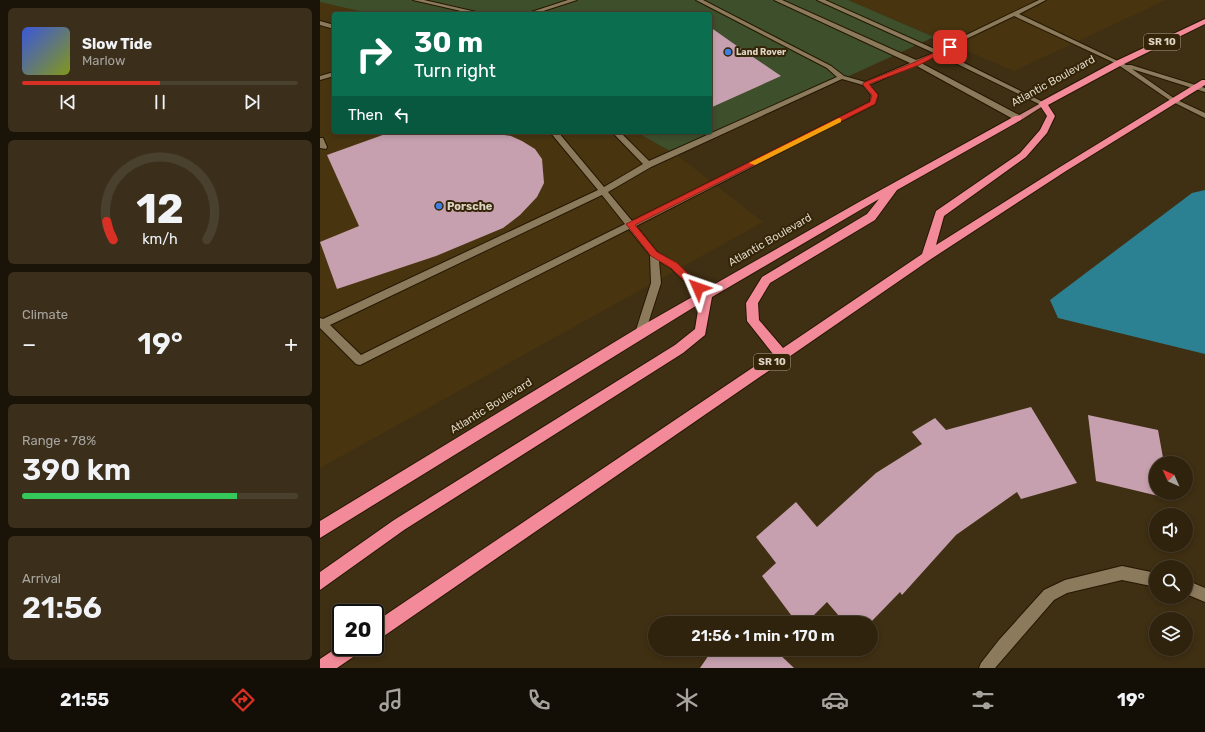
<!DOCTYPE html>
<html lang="en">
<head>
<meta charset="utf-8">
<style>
  :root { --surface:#2f230e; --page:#3b2f1c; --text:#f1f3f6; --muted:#a7a49e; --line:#4a402e; --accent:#d93025 }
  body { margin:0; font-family:Rubik,sans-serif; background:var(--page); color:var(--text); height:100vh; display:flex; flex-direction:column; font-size:15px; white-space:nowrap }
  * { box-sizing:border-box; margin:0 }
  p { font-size:13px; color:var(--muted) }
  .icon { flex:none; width:22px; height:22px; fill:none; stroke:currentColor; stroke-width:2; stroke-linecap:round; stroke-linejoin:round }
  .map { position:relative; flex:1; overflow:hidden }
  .sheet { display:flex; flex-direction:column; gap:8px; padding:8px; background:#1a1308; width:320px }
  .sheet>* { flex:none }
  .banner { position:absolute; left:12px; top:12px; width:380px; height:122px; border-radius:4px; box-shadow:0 2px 6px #0003,0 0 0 1px var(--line); background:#0b6e4f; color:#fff; overflow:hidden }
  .needle { width:26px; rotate:315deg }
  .tools { position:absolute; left:829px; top:456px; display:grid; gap:8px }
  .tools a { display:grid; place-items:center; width:44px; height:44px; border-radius:50%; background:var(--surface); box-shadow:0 2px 6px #0003,0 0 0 1px var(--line); font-size:20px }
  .speed { position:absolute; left:12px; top:604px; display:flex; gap:8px; font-size:20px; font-weight:700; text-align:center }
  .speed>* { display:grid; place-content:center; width:52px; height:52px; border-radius:50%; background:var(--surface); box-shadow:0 2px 6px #0003,0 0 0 1px var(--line); line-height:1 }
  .speed .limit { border:2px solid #111; border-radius:6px; background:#fff; color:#111 }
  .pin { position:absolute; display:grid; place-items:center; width:34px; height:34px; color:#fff; margin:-17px; border-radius:8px; box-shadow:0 2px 6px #0006 }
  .me { position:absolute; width:44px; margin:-22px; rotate:313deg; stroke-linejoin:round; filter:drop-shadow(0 0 3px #0008) }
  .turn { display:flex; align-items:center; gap:14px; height:84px; padding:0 16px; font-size:18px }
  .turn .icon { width:52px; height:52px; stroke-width:2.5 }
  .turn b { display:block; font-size:28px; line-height:34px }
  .then { display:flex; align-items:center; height:38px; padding:0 16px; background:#0003; gap:8px; font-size:15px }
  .big { font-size:30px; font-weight:600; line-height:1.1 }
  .sheet .card { flex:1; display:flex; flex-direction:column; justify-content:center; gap:6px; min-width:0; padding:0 14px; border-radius:6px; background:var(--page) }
  .sheet .dial { align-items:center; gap:0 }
  .dial svg { height:104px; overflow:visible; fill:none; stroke:var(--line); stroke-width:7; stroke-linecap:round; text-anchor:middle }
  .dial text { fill:var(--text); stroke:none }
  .song { display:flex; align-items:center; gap:12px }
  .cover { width:48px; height:48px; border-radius:6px; background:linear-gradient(135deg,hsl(230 70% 55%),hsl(70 70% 35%)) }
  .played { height:4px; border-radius:2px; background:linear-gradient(90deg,var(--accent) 50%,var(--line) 50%) }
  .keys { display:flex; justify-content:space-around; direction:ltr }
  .heat { display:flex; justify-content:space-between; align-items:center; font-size:22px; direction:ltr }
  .charge { height:6px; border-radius:3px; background:linear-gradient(90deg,#34c759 78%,var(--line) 0) }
  .trip { position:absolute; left:328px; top:616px; width:230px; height:40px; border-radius:20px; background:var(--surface); box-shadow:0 2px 6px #0003,0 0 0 1px var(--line); font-weight:600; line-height:40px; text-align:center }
  .dock { display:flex; height:64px; justify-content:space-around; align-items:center; background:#130e06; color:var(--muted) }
  .dock .icon { width:28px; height:28px }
  .dock .current { color:var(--accent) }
  .dock b { font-size:18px; color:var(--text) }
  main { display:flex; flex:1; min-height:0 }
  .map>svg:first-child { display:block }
  .built { fill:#483510 }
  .green { fill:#3e4f2c }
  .water { fill:#2b8191 }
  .building { fill:#c6a0ae }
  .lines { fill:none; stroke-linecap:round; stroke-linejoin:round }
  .lane-casing { stroke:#251700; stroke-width:2 }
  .street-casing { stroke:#251700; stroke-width:2 }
  .primary-casing { stroke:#251700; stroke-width:2 }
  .highway-casing { stroke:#251700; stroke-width:2 }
  .lane { fill:#8c7a5c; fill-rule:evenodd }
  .street { fill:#8c7a5c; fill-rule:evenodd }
  .primary { fill:#ca8481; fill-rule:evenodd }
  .highway { fill:#f38a99; fill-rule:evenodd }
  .route { fill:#d93025; stroke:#8d1f18 }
  .slow { fill:#f59e0b }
  .shop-dot { fill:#3f7fe0; stroke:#342508; stroke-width:1.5 }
  .labels { text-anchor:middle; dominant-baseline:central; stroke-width:4; stroke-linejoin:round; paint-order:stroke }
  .far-poi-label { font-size:9px; font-weight:bold; fill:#dfd5c5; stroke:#342508; text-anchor:start }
  .shield { fill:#342508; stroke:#aca08c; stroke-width:1 }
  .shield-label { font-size:10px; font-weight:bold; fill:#dfd5c5 }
  .street-label { font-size:11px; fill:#dfd5c5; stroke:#342508 }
  .poi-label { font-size:11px; font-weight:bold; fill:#dfd5c5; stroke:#342508; text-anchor:start }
</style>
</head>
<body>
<main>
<section class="sheet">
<div class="card">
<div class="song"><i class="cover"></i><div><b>Slow Tide</b><p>Marlow</p></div></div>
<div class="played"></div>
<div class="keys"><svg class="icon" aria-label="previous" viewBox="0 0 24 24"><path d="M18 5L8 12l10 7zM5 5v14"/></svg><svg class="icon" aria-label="pause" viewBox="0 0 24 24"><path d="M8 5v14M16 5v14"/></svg><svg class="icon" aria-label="next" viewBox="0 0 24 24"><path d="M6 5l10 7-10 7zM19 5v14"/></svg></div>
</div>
<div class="card dial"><svg viewBox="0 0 100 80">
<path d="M14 69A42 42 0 1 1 86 69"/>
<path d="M14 69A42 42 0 0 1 9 55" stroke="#d93025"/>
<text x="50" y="56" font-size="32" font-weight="700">12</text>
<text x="50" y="72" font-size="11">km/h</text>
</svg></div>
<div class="card"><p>Climate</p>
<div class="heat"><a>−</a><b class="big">19°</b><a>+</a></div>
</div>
<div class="card"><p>Range · 78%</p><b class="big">390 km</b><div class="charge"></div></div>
<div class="card"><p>Arrival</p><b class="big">21:56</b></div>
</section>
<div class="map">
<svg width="885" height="668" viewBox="0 0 885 668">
  <rect width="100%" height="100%" fill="#3f2f13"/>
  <path class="built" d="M528 0H846L694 71Z
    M0 2 52 14H14V132H316L357 155 443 222 0 468Z"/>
  <path class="green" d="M0 0H528L614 37 357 155 316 132H390V14H52L0 2Z"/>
  <path class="water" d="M885 190V354L738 318 730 300 872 193Z"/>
  <path class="building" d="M390 27 417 46 461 76 390 108Z
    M71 132H145L147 134H176L191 136 202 141 215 149 222 159 224 183 217 197 200 215 183 228 116 256 17 289 0 242 39 226 7 155Z
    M711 407 757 483 701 499 697 492 636 535 582 595 580 592 550 623H525L507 602 486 623H477L442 576 456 563 436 537 476 502 497 527 556 473 602 444 592 432 615 418 626 430Z
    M768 415 838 430 844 463H836V493H850L851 499 776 481Z
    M393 649H454L474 668H380Z"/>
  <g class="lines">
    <g class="lane-casing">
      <path id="lane" d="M93 0H104L165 14H154Z
        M248 0H257L214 14H205Z
        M376 0H383L511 66 524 76 545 82 590 63 454 0H462L596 60 614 53 497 0H505L619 51 638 39 719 0H726L699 14 802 63 797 64 694 16 642 41 624 53 725 103V105H721L619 55 601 63 701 116V120H695L595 65 549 85 558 95 555 104 316 226 337 252 357 264 391 296 386 300 383 299 351 268 339 261 341 283 325 333 324 336H316L315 333 331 283 330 255 309 229 40 365 36 364 0 328V318L3 319 278 190 230 132H238L284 187 323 164 292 132H300L329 161 517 77 507 68ZM522 79 543 85 551 95 550 102 312 221 288 192 331 167ZM282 195 305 224 41 355 10 325Z
        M0 21 14 25V29L0 25Z
        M14 72V76L0 80V76Z
        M0 138H3L7 147 6 149 0 148Z"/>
    </g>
    <g class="street-casing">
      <path id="street" d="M799 61 806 65H811L885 88V92L812 69 855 99 885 113V118L851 101 797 64V62Z
        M802 566 836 573V587L802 580 747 593 734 600 675 668H659L661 663 679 640 724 590 745 580Z
        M866 580 885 588V602L866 594Z"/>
    </g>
    <g class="primary-casing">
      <path id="primary" d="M721 103 726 104 701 120 694 118Z"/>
    </g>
    <g class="highway-casing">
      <path id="highway" d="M885 19V24L802 65 728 105 735 116 727 133 706 157 624 216 616 245 740 167 882 80H885V85L746 171 611 259 61 638 55 640V622L453 354 427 321 426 303 442 277 547 214 559 199 392 297 385 335 363 353 84 530 0 590V572L74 520 355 345 375 329 379 304 0 538V521L316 329 539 202 695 116H701V120L577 190 555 220 450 283 438 303 439 320 463 348 602 254 616 211 700 153 720 130 727 116 719 104 720 102 796 61Z
        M21 645V647H41L39 653 17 668H0V659Z"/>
    </g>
    <use href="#lane" class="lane"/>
    <use href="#street" class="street"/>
    <use href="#primary" class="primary"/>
    <use href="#highway" class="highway"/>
  </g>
  <path class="route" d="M630 45 632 48 599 65 549 84 558 95 555 104 315 225 337 252 357 263 381 286V291H375L351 268 331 256 306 224 550 102 552 95 543 85V83L595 62Z"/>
  <path class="slow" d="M519 118 521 119V122L435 165 429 163Z"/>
  <g class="shop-dot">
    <circle cx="408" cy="52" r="4"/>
    <circle cx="119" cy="206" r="4"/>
  </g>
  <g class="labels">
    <g class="far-poi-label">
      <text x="416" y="52">Land Rover</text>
    </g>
    <g class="shield">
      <rect x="824" y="34" width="36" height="16" rx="3"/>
      <rect x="434" y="354" width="36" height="16" rx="3"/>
    </g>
    <g class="shield-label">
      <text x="842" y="42">SR 10</text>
      <text x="452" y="362">SR 10</text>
    </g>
    <g class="street-label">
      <text transform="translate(733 81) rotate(-29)">Atlantic Boulevard</text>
      <text transform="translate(450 240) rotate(-30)">Atlantic Boulevard</text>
      <text transform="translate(171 406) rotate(-32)">Atlantic Boulevard</text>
    </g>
    <g class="poi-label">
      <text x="127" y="206">Porsche</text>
    </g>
  </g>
</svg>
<div class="tools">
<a><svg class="needle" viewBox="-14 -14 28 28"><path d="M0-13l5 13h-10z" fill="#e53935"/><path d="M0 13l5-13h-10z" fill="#a7a49e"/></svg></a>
<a><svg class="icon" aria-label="sound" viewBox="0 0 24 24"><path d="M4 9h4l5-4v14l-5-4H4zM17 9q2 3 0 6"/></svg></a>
<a><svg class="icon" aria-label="search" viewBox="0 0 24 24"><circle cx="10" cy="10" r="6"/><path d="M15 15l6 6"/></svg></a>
<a><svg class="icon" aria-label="layers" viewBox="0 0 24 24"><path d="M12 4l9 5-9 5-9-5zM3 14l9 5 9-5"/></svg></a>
</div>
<div class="speed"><div class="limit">20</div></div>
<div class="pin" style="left:630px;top:47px;background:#d93025"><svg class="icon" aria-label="arrive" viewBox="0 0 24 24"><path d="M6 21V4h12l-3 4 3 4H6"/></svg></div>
<svg class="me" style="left:378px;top:288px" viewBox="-20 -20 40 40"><path d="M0-17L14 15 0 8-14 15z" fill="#d93025" stroke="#fff" stroke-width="4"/></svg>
<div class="trip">21:56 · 1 min · 170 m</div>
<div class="banner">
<div class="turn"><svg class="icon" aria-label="right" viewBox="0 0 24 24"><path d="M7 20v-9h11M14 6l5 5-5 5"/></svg><div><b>30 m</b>Turn right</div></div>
<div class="then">Then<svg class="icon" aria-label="left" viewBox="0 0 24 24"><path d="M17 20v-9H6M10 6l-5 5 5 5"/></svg></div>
</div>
</div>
</main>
<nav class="dock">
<b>21:55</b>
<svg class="icon current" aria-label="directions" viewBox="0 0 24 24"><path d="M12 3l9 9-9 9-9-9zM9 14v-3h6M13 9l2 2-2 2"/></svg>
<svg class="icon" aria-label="music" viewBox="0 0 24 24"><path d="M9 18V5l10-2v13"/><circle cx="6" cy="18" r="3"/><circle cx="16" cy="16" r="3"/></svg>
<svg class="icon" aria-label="phone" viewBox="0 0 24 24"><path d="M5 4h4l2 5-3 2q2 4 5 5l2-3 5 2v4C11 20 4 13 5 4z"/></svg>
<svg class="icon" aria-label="climate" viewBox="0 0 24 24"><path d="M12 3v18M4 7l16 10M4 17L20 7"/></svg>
<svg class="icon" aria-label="car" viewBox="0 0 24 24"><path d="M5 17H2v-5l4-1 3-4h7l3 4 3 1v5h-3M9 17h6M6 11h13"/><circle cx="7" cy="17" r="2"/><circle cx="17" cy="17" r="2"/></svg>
<svg class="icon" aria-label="filters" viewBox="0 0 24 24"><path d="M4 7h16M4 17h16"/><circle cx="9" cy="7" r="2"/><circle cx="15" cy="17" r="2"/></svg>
<b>19°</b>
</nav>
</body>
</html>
